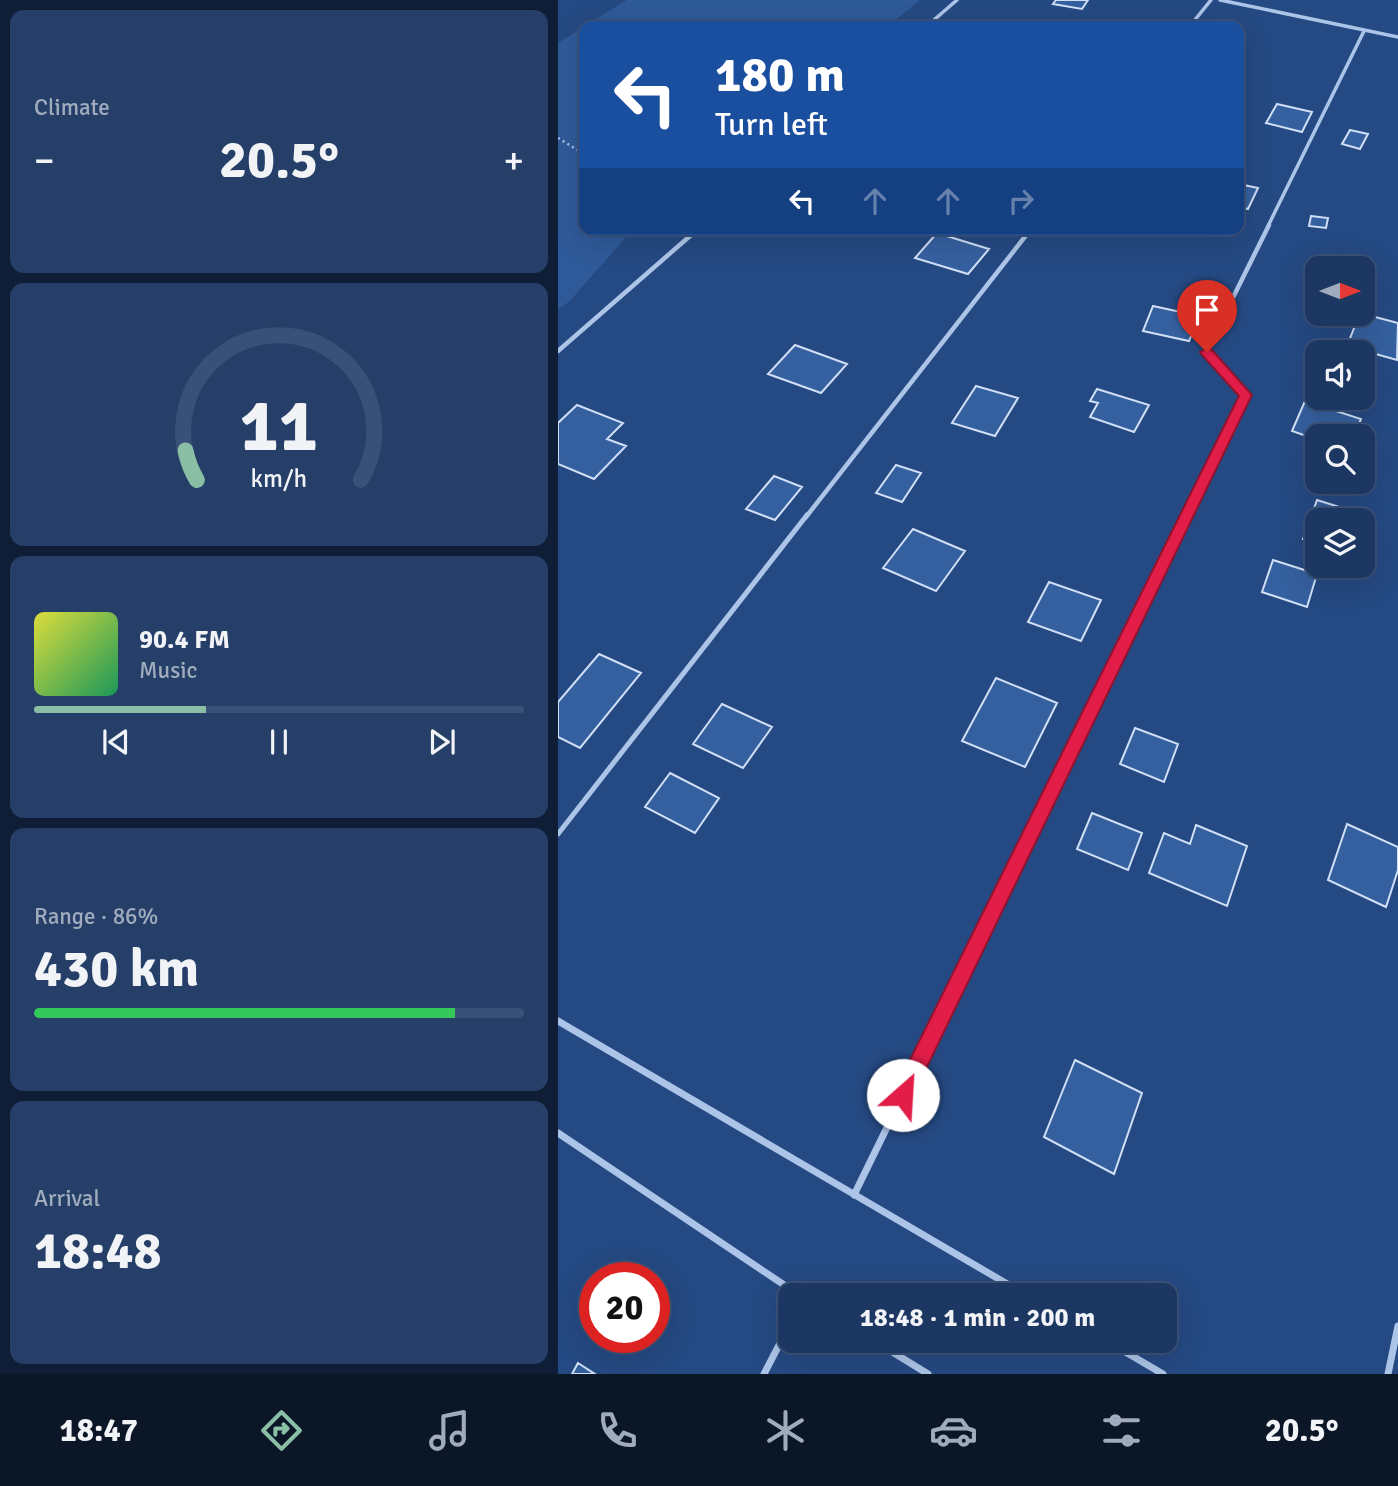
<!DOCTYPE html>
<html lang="en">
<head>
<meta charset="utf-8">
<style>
  :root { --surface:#1c3762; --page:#253f68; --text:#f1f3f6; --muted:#a0acbe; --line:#3a5177; --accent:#8abfa5 }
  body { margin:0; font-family:Signika,sans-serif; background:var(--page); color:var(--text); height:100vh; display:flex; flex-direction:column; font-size:26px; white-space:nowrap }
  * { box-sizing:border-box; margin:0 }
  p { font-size:23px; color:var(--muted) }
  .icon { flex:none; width:38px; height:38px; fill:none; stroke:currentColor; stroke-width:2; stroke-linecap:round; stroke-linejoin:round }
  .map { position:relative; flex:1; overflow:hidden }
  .details { display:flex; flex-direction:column; gap:10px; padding:10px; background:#0f1e36; width:558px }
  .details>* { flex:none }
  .top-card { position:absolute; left:21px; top:21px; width:665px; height:214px; border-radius:14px; box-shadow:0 7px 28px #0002,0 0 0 2px var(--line); background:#1a4fa0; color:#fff; overflow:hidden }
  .needle { width:46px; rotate:90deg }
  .buttons { position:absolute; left:747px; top:256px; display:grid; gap:14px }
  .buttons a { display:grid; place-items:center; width:70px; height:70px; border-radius:14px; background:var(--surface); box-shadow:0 7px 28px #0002,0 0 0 2px var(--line); font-size:35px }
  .speed { position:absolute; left:21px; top:1262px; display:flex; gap:14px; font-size:35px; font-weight:700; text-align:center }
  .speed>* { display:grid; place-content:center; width:91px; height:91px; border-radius:50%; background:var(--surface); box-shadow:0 7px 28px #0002,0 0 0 2px var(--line); line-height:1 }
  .speed .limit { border:10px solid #d22; background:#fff; color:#111 }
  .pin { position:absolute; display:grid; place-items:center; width:60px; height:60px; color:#fff; margin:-72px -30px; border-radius:50% 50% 50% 0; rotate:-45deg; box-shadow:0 0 7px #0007 }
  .pin .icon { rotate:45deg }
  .me { position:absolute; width:77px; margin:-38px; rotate:26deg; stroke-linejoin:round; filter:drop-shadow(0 0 5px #0008) }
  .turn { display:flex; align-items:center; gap:24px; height:147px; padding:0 21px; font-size:32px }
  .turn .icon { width:91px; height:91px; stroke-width:2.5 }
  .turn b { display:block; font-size:49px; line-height:60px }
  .lanes { display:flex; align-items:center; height:66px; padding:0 21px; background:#0003; justify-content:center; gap:35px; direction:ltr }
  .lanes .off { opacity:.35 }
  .big { font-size:52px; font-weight:800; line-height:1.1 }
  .details .widget { flex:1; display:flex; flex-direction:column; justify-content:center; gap:10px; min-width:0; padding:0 24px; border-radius:14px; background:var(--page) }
  .details .dial { align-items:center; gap:0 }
  .dial svg { height:182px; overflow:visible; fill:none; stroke:var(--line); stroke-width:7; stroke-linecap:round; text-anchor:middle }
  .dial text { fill:var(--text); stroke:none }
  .song { display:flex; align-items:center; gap:21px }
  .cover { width:84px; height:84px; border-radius:10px; background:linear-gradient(135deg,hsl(60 70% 55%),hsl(150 70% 35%)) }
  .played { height:7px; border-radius:4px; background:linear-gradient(90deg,var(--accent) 35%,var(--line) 35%) }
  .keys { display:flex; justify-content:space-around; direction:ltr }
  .heat { display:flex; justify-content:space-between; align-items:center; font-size:38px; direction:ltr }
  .charge { height:10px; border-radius:5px; background:linear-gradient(90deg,#34c759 86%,var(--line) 0) }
  .trip { position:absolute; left:220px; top:1283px; width:399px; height:70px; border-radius:14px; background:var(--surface); box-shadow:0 7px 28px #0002,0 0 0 2px var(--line); font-weight:800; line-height:70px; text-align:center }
  .menu { display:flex; height:112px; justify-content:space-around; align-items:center; background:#0b1627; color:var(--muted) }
  .menu .icon { width:49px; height:49px }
  .menu .on { color:var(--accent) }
  .menu b { font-size:32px; color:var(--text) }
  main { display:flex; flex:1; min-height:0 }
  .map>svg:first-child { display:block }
  .green { fill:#2f5a99 }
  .building { fill:#35609f; stroke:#d0dff6; stroke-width:2 }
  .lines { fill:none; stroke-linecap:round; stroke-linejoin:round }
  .path { stroke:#acc4e7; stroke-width:2.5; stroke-dasharray:2 3.5; stroke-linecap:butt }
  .service-far3 { stroke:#acc4e7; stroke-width:3.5 }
  .service-far2 { stroke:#acc4e7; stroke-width:4.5 }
  .service-far1 { stroke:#acc4e7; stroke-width:5 }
  .service { stroke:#acc4e7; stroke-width:7 }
  .route { fill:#e11d48; stroke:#92132f; stroke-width:2 }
</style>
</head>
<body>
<main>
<section class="details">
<div class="widget"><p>Climate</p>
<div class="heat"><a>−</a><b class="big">20.5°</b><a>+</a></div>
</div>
<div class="widget dial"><svg viewBox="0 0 100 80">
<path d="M14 69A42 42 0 1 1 86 69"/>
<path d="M14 69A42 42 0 0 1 9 56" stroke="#8abfa5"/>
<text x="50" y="56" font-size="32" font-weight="700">11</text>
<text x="50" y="72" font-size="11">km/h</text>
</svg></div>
<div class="widget">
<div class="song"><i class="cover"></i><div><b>90.4 FM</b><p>Music</p></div></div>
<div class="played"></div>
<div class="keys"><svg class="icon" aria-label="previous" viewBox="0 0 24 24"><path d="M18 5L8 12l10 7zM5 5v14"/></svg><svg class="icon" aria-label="pause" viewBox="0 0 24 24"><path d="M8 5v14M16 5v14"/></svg><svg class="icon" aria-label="next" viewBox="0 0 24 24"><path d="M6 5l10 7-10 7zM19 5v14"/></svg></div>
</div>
<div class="widget"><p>Range · 86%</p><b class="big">430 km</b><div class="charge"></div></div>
<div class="widget"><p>Arrival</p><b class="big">18:48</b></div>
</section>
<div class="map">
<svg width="840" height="1374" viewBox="0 0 840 1374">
  <rect width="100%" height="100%" fill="#254982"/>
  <path class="green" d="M69 0H362L330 26H27Z
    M26 27V229H75L11 302 0 309V43Z"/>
  <path class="building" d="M498 0H530L524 9 495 4Z
    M719 104 754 112 744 132 708 123Z
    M792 130 810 134 802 149 784 144Z
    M681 184 700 188 690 209 681 207Z
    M753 216 770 218 768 228 751 226Z
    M379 233 431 249 410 274 357 258Z
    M595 306 641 316 631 341 585 331Z
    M802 313 840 323 839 360 789 346Z
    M237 345 289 364 263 393 210 374Z
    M418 386 460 398 437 436 394 423Z
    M539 389 591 405 576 432 532 417 540 403 532 401Z
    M747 401 803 419 796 436H760V440L734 431Z
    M19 405 65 423 49 439 68 446 36 479 0 464V423Z
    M338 465 363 473 344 502 318 493Z
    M216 476 244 487 217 520 188 509Z
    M759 500 810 516 805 532V520H760V544L745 539Z
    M355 529 407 551 378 591 325 568Z
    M715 560 759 574 749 607 704 592Z
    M491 582 543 600 523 641 470 622Z
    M41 654 83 673 22 748 0 737V702Z
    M438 678 499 703 467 767 404 741Z
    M164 704 214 727 185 768 135 744Z
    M577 728 620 744 606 782 562 764Z
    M112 773 161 798 137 833 87 807Z
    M534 813 584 833 570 870 519 849Z
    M789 824 840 847V870L828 907 770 880Z
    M638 825 689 846 669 906 591 873 606 833 632 844Z
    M517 1060 584 1093 556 1174 486 1137Z
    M20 1363 37 1374H14Z"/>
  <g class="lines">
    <path class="path" d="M0 138 26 154"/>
    <path class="service-far3" d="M662 0 840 37
      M369 26 399 0
      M632 26 653 0
      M710 226 806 31"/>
    <path class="service-far2" d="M0 351 140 229
      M248 517 473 229
      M628 517 688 395 648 352 711 225"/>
    <path class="service-far1" d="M0 834 249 515
      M445 892 629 515"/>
    <path class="service" d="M0 1021 468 1295
      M0 1133 241 1295
      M296 1195 445 890
      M315 1340 370 1374
      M547 1340 605 1374
      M206 1374 233 1322
      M830 1374 840 1326"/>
  </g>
  <path class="route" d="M649 348 653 349 694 395 352 1102 345 1105 338 1102 335 1095 338 1088 681 396 644 355 642 352Z"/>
</svg>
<div class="buttons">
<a><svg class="needle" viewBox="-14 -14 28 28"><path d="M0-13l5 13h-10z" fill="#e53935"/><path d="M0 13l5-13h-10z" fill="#a0acbe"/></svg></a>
<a><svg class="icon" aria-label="sound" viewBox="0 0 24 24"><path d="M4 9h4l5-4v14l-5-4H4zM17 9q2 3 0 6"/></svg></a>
<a><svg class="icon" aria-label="search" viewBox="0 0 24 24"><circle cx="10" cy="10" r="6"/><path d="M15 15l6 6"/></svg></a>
<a><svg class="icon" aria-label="layers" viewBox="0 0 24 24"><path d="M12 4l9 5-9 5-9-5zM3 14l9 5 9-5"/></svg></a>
</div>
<div class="speed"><div class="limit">20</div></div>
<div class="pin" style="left:649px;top:352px;background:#d93025"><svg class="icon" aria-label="arrive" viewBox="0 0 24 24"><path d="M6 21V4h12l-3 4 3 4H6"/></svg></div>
<svg class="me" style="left:345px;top:1095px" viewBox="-20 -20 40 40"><circle r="19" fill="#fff"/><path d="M0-13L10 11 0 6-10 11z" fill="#e11d48"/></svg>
<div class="trip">18:48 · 1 min · 200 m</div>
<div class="top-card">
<div class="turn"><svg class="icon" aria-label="left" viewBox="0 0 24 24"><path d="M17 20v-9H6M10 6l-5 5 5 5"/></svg><div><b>180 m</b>Turn left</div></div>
<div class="lanes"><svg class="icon" aria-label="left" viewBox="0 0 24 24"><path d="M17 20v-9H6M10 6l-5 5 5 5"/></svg><svg class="icon off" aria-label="ahead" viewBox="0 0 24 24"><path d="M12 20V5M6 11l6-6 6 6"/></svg><svg class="icon off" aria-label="ahead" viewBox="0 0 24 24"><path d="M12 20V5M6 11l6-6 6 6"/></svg><svg class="icon off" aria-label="right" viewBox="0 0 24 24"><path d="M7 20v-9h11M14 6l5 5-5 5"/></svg></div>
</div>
</div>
</main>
<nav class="menu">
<b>18:47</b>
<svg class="icon on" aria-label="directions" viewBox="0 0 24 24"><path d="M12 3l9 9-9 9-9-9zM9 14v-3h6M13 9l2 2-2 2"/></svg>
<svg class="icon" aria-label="music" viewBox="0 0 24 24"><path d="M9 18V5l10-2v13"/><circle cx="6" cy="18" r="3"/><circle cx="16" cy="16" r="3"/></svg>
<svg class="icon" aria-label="phone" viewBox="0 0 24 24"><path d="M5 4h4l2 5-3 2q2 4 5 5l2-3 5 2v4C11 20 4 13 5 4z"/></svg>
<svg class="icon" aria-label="climate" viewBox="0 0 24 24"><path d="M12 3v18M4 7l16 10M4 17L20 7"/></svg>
<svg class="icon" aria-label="car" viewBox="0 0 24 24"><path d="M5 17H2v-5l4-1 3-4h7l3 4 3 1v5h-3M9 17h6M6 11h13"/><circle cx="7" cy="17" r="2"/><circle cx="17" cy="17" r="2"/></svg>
<svg class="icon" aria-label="filters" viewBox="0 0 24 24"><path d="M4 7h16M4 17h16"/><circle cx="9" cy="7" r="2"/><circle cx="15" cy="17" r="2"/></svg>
<b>20.5°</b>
</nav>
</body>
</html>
